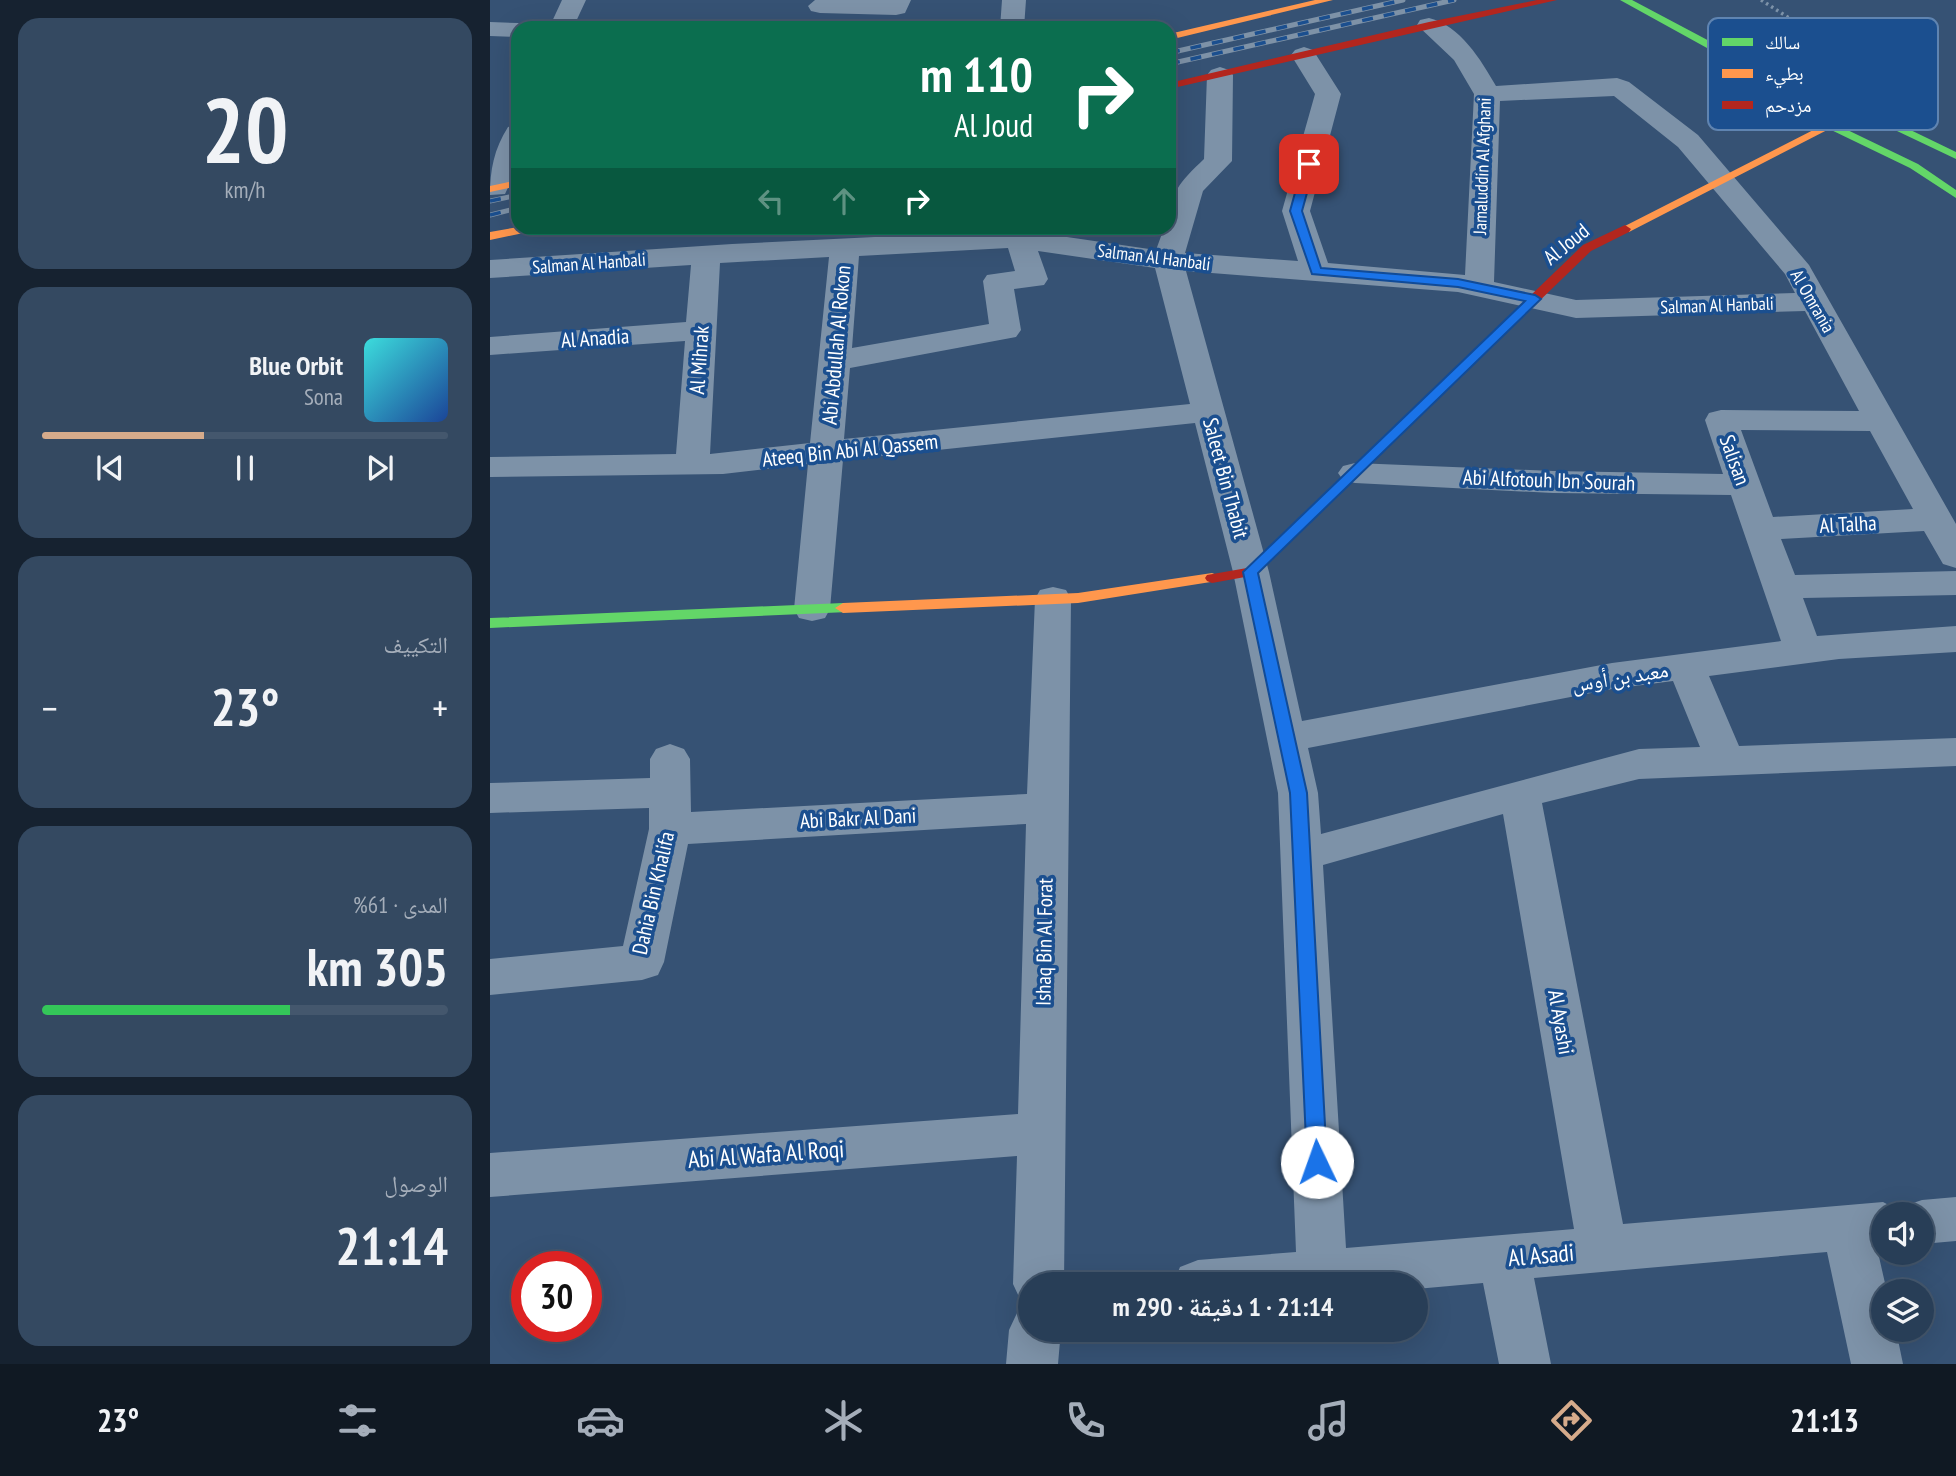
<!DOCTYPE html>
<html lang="ar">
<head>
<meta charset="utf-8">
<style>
  :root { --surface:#283e57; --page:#344961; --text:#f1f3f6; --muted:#a5aeba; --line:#44576d; --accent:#d6ab8b }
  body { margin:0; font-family:"PT Sans Narrow","Noto Naskh Arabic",sans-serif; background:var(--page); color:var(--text); direction:rtl; height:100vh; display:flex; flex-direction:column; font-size:26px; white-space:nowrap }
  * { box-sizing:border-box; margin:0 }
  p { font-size:23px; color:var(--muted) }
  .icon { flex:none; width:38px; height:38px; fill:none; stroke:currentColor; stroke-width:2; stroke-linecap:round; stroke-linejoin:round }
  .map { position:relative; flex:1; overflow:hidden; direction:ltr }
  .drawer { display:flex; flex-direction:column; gap:18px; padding:18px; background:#162230; width:490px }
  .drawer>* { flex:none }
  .hud { position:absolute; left:21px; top:21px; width:665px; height:214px; border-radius:21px; box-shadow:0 7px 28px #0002,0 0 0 2px var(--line); direction:rtl; background:#0b6e4f; color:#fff; overflow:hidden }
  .buttons { position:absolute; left:1381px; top:1202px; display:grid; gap:14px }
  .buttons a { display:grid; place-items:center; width:63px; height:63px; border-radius:50%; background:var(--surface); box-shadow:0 7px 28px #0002,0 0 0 2px var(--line); font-size:35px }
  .speed { position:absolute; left:21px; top:1251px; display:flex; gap:14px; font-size:35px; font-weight:700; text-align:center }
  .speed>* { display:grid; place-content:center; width:91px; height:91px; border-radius:50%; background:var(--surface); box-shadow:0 7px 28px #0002,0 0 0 2px var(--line); line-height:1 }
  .speed .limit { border:10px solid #d22; background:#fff; color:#111 }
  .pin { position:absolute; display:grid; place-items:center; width:60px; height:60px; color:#fff; margin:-30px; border-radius:14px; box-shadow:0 4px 10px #0006 }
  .me { position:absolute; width:77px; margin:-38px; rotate:357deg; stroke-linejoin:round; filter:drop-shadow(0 0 5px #0008) }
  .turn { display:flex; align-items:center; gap:24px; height:147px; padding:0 28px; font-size:32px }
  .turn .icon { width:91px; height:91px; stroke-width:2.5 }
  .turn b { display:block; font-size:49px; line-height:60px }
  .lanes { display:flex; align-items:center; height:66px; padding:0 28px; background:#0003; justify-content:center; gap:35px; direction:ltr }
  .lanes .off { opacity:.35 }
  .big { font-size:52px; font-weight:700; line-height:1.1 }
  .drawer .tile { flex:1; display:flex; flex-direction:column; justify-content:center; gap:10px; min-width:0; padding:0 24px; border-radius:21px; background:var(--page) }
  .drawer .dial { align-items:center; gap:0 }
  .dial b { font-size:91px; line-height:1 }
  .song { display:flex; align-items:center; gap:21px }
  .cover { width:84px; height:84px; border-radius:10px; background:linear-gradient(135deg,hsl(180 70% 55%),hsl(220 70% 35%)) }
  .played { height:7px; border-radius:4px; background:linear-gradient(90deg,var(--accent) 40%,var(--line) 40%) }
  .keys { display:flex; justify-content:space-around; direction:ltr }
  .heat { display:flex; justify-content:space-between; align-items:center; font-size:38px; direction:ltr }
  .charge { height:10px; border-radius:5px; background:linear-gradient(90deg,#34c759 61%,var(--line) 0) }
  .trip { position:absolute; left:528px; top:1272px; width:410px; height:70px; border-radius:35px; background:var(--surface); box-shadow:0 7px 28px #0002,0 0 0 2px var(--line); font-weight:700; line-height:70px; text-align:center; direction:rtl }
  .menu { display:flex; height:112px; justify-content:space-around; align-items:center; background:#101923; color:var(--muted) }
  .menu .icon { width:49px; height:49px }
  .menu .active { color:var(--accent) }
  .menu b { font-size:32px; color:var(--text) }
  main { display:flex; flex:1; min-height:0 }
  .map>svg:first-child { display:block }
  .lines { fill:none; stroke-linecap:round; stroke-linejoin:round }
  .path { stroke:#7d92a8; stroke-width:3.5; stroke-dasharray:2.5 3.5; stroke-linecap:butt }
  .street { fill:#7d92a8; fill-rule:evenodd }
  .fast { fill:#63d668; fill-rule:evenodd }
  .slow { fill:#ff974d; fill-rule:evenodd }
  .jam { fill:#b3261e; fill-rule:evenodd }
  .rail-casing { stroke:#7e92a7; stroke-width:5 }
  .rail { stroke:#1b4f8f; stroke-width:3.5; stroke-dasharray:11; stroke-linecap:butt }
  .route { fill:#1a73e8; stroke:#114b97; stroke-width:2 }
  .labels { text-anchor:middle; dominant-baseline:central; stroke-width:7; stroke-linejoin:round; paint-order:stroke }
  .far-street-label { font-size:18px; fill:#fff; stroke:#1b4f8f }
  .street-label { font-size:21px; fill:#fff; stroke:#1b4f8f }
  .near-street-label { font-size:24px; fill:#fff; stroke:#1b4f8f }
  .key { fill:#1b4f8f; stroke:#5f84b1; stroke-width:2 }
  .key-label { font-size:19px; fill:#fff }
</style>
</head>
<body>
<main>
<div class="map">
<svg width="1466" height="1364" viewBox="0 0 1466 1364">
  <rect width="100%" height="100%" fill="#365274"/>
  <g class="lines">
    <path class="path" d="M1271 0 1418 94"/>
    <path class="street" d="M72 0H96L83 28H59Z
      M325 0H421L415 13 406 15 330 13 321 11 318 6Z
      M512 0H536L534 28H510Z
      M939 18C970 25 991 60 1006 86L1127 78 1139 82 1208 135 1319 265 1466 524V568L1453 564 1434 531 1291 539 1305 575 1466 571V595L1313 598 1327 636 1466 626V652L1349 659 1219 676 1249 746 1466 738V766L1149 779 1052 803 1133 1224 1393 1202 1412 1212 1414 1206 1432 1200 1466 1197V1241L1432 1244V1214H1393V1248H1387L1397 1292H1393V1330H1406L1413 1364H1361L1337 1252 1044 1278 1061 1364H1009L993 1283 926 1289V1284H683L690 1267 708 1260 806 1252 788 793 743 572 705 423 353 460 340 609 335 618 322 621 309 618 304 609 318 464 233 474 0 477V457L186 454 195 341 0 355V337L196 322 201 265 0 278V260L242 244 529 230 666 250 674 228H679C679 192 690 182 714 159L717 75 721 70 730 67 739 70 743 75 742 161 713 191 695 253 808 261 792 211 825 94 801 55 805 50 814 47 823 50 851 94 820 211 838 263 975 275 984 94 964 60 927 25 930 20ZM1124 96 1188 147 1295 274 1305 293 1086 300 1004 282 1010 101ZM518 248 525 271 497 275 493 281 499 324 362 348 369 256ZM548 251 665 268 700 404 354 439 360 368 526 337 531 330 524 289 554 285 558 279ZM339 257 320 443 220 454 230 263ZM696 271 968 292 1086 318 1315 311 1369 411 1231 410 1219 413 1215 420 1233 474 1063 471 865 463 853 466 848 473 853 480 865 483 1063 493 1241 495 1291 641 1122 663 812 721 779 572ZM1251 430 1380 431 1423 509 1283 517ZM1183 681 1210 747 1149 749 831 834 828 793 818 748 1122 689ZM1013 814 1084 1229 856 1248 833 865Z
      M0 22 28 23 39 28H28V37L0 36Z
      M28 125V166L15 194 0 195C0 170 4 149 18 127Z
      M563 587 576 590 581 599 574 1284H541V1305L531 1301 523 1284 527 1156 0 1197V1153L528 1114 536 824 198 844 174 962 168 975 152 980 0 995V959L133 946 159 829V808L0 813V783L160 778V759L166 749 180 744 194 749 200 759 201 812 537 794 545 599 550 590Z
      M541 1307V1330H571L568 1364H516L519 1330 527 1313Z"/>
    <path class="fast" d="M1130 0H1142L1225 44 1343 123 1428 164 1466 190V198L1420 168 1335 127 1217 48Z
      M1315 85 1375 108 1466 152V159L1367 112 1311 90 1310 88Z
      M353 603 358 604 361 608 358 612 0 628V618Z"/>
    <path class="slow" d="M825 0H843L679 40V34Z
      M1339 122 1343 123V127L1139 232H1131L1129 229Z
      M28 180V186L0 192V186Z
      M28 227 45 228 43 231 0 240V232Z
      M722 573 727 575 729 578 727 581 588 603 353 613 345 608 353 603 588 593Z"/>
    <path class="jam" d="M1047 0H1067L679 89V83L939 22Z
      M1135 225 1141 229 1139 232 1101 251 766 575 722 583 717 581 715 578 717 575 757 568 1093 245Z"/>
    <g class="rail-casing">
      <path id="rail" d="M679 53 913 0
        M679 64 964 0
        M0 201 28 195
        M0 215 28 208"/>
    </g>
    <use href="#rail" class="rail"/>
  </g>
  <path class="route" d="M819 161 825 164 812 211 831 268 968 279 1045 295 1051 299 768 573 817 793 837 1162 834 1168 827 1171 820 1168 817 1162 800 793 753 572 1035 301 968 287 822 274 800 211 813 164Z"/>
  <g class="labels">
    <g class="far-street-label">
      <text transform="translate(992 166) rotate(-88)">Jamaluddin Al Afghani</text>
      <text transform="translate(664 257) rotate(7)">Salman Al Hanbali</text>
      <text transform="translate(99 263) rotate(-4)">Salman Al Hanbali</text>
      <text transform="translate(1323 301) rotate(60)">Al Omrania</text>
      <text transform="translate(1227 305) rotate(-2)">Salman Al Hanbali</text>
    </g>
    <g class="street-label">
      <text transform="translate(1076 244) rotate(-39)">Al Joud</text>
      <text transform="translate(105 338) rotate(-4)">Al Anadia</text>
      <text transform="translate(346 345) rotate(-85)">Abi Abdullah Al Rokon</text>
      <text transform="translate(209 360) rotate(-86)">Al Mihrak</text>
      <text transform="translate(360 450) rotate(-6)">Ateeq Bin Abi Al Qassem</text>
      <text transform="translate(1245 460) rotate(70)">Salisan</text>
      <text transform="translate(736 478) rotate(75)">Saleet Bin Thabit</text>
      <text transform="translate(1059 480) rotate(2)">Abi Alfotouh Ibn Sourah</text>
      <text transform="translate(1358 524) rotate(-3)">Al Talha</text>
      <text transform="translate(1130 677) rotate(-9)">معبد بن أوس</text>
      <text transform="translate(368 818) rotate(-3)">Abi Bakr Al Dani</text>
      <text transform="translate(163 893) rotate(-77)">Dahia Bin Khalifa</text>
      <text transform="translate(554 942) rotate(-89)">Ishaq Bin Al Forat</text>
      <text transform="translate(1071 1022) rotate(80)">Al Ayashi</text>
    </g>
    <g class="near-street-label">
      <text transform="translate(276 1154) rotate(-4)">Abi Al Wafa Al Roqi</text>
      <text transform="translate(1051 1255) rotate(-5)">Al Asadi</text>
    </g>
  </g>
  <rect x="1218" y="18" width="230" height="112" rx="10" class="key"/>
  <rect x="1232" y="38" width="31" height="8" fill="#63d668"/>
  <rect x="1232" y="69" width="31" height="9" fill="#ff974d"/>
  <rect x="1232" y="101" width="31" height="8" fill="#b3261e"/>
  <g class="key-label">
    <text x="1275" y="49">سالك</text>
    <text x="1275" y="80">بطيء</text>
    <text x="1275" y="112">مزدحم</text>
  </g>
</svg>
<div class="buttons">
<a><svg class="icon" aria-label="sound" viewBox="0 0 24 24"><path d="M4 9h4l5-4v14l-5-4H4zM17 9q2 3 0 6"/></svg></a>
<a><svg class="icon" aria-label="layers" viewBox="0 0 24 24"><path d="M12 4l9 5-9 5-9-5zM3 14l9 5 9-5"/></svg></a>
</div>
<div class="speed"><div class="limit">30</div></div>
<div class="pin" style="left:819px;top:164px;background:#d93025"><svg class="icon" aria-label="arrive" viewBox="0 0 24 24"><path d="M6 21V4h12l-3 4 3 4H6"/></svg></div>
<svg class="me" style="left:827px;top:1162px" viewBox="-20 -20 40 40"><circle r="19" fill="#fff"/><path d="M0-13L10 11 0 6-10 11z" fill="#1a73e8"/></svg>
<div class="trip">21:14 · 1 دقيقة · 290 m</div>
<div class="hud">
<div class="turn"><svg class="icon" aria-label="right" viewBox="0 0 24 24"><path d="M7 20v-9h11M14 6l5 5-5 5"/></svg><div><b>110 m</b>Al Joud</div></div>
<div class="lanes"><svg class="icon off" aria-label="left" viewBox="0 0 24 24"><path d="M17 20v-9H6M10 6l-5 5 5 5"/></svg><svg class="icon off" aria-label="ahead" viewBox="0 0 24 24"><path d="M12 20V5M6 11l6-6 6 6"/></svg><svg class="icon" aria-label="right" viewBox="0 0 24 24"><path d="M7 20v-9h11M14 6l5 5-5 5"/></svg></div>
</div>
</div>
<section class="drawer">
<div class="tile dial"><b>20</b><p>km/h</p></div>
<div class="tile">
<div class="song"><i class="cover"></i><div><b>Blue Orbit</b><p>Sona</p></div></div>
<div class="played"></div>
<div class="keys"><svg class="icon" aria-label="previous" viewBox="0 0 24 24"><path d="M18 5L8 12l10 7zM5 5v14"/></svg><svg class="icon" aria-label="pause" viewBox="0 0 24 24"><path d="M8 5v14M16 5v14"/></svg><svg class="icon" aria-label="next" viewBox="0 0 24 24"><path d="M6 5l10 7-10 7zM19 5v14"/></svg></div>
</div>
<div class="tile"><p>التكييف</p>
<div class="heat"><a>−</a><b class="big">23°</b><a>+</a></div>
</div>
<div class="tile"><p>المدى · 61%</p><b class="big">305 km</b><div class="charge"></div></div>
<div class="tile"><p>الوصول</p><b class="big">21:14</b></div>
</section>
</main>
<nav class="menu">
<b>21:13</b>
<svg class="icon active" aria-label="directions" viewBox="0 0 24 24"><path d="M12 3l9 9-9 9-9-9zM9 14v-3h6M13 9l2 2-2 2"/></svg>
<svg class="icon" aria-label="music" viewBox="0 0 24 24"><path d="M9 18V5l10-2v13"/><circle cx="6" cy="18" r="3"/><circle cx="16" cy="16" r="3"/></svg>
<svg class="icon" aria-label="phone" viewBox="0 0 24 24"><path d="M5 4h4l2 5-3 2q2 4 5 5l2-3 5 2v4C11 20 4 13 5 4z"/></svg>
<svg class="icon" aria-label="climate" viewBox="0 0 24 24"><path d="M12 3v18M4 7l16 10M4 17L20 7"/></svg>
<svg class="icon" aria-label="car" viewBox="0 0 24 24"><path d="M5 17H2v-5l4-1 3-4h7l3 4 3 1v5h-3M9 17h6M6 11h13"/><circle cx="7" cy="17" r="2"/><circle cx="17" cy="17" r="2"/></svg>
<svg class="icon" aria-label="filters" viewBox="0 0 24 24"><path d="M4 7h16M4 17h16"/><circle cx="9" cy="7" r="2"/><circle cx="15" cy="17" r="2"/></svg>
<b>23°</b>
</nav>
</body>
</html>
